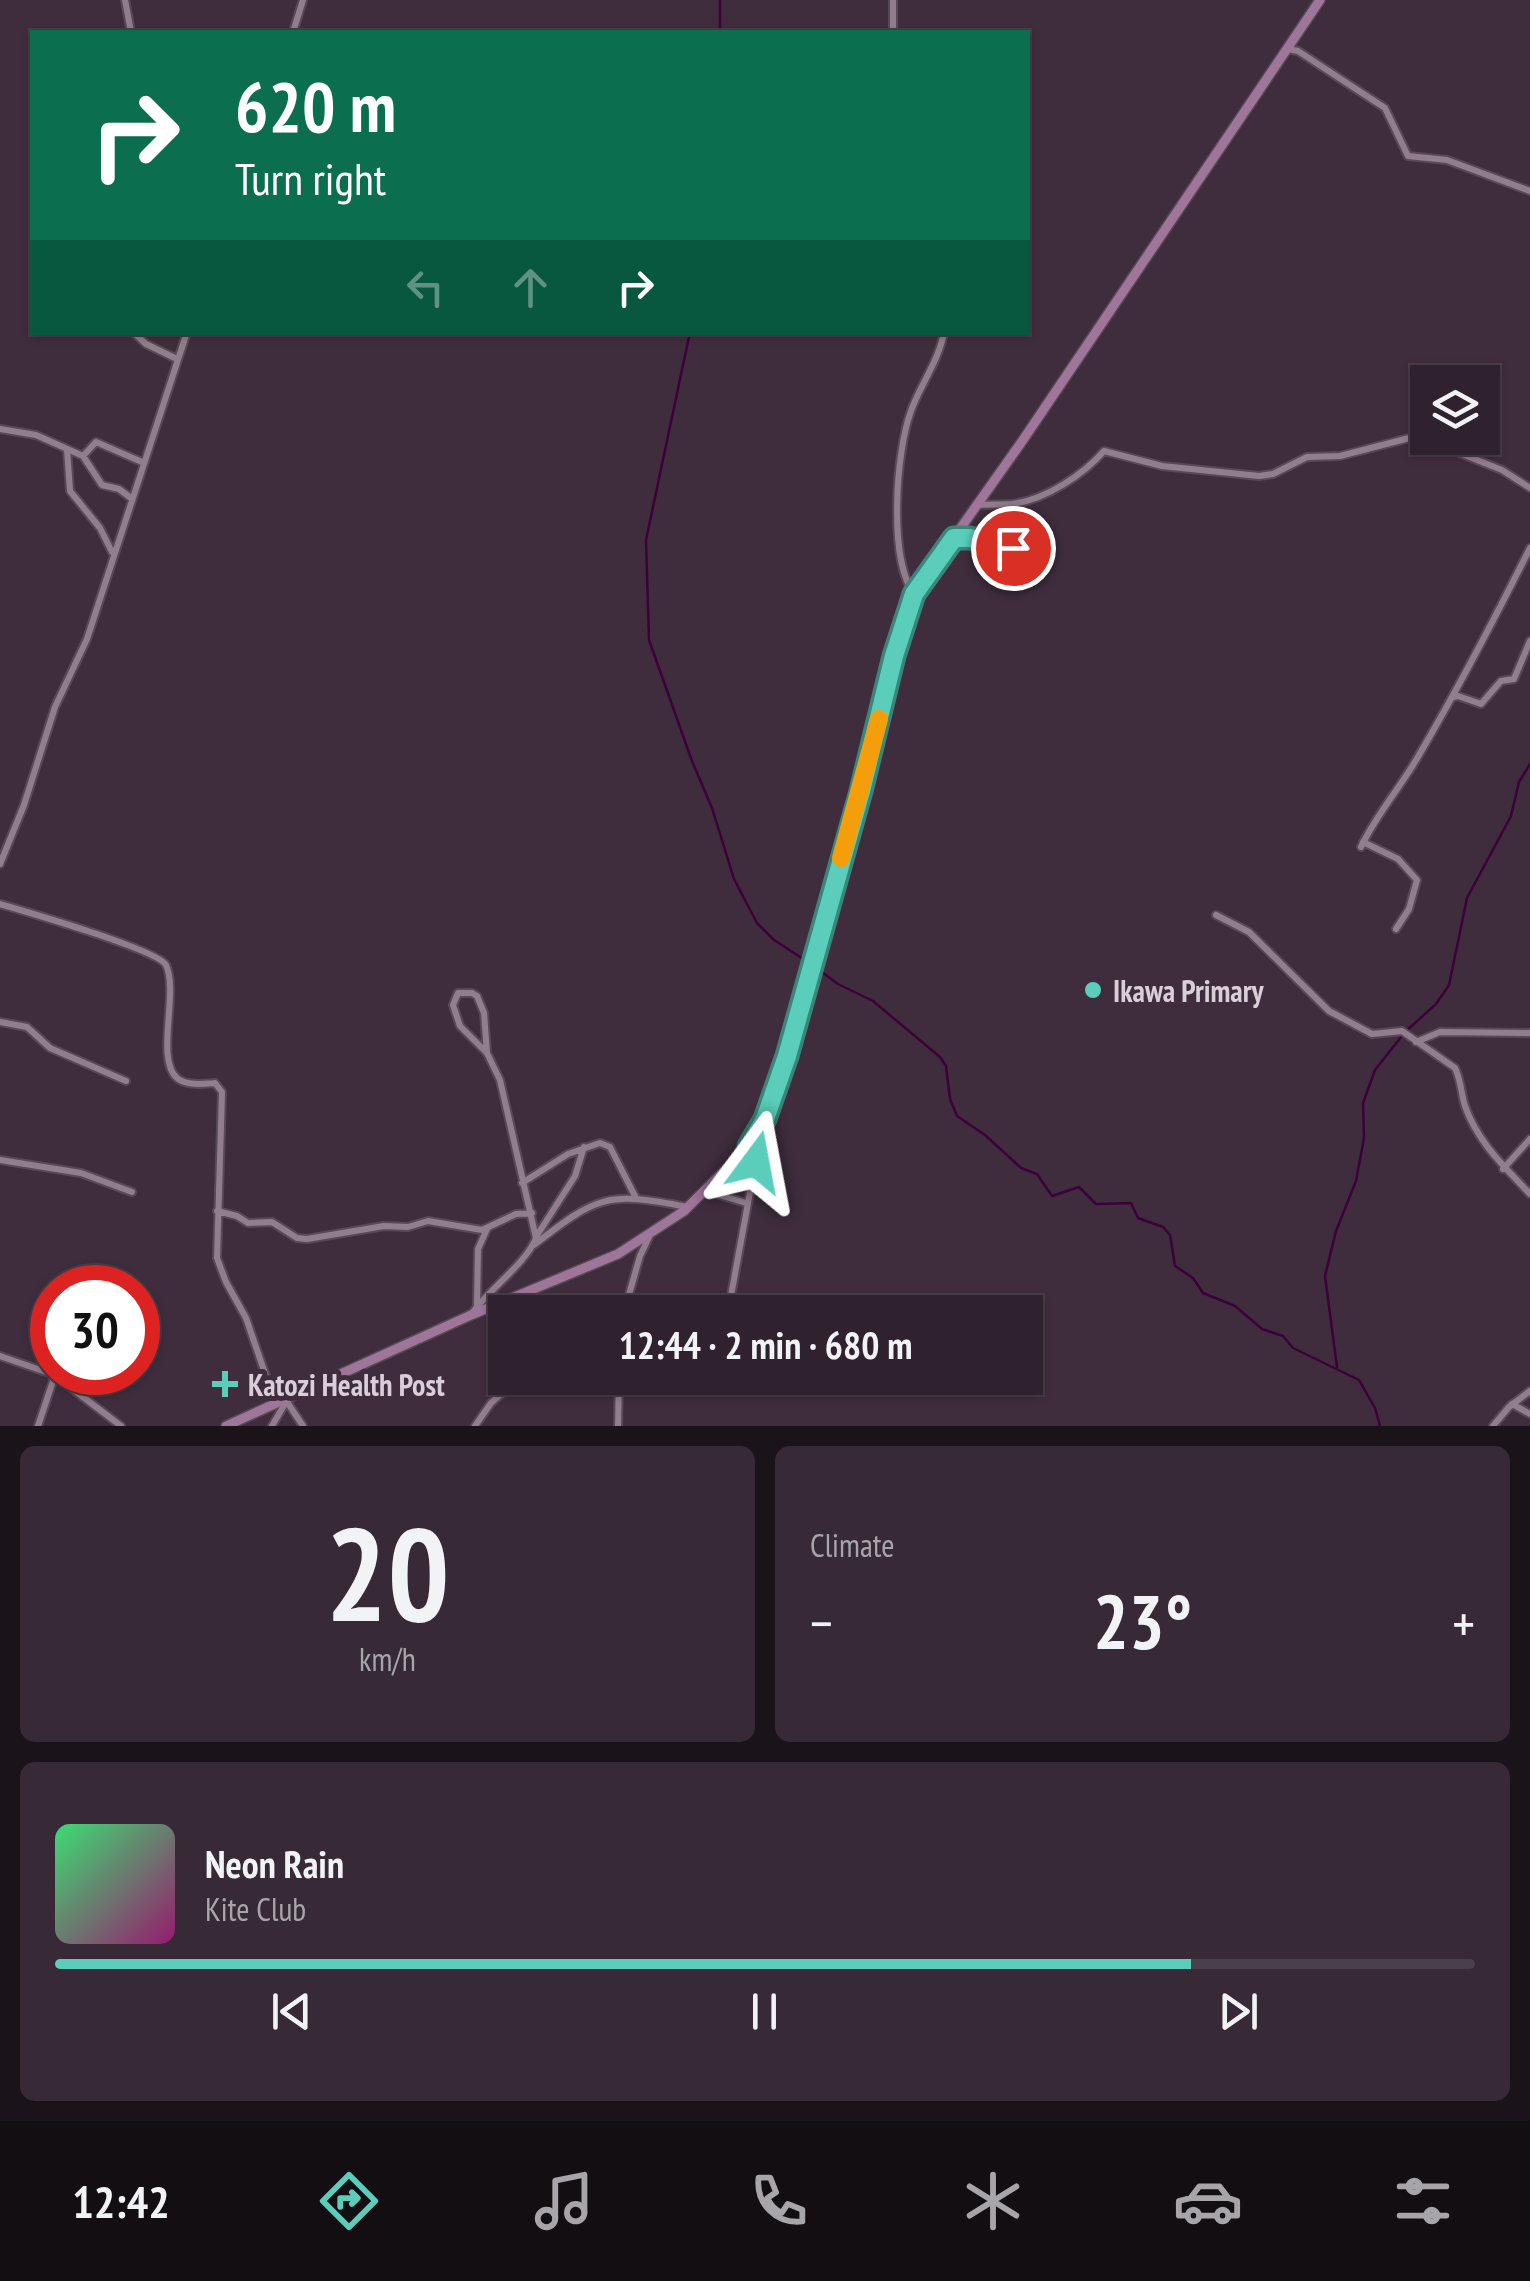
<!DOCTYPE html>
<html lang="en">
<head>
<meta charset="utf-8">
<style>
  :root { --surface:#2f222e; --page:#372a36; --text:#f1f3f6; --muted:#a7a4aa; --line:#4a3f4a; --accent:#5bcebb }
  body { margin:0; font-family:"PT Sans Narrow",sans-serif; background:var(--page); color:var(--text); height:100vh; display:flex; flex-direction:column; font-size:38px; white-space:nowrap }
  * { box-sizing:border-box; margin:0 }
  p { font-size:32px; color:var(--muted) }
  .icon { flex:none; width:55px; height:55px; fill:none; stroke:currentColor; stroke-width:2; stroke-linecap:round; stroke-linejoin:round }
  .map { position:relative; height:1426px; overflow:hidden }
  .details { display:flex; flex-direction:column; gap:20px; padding:20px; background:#1a1319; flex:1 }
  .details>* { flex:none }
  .top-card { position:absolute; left:30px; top:30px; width:1000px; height:305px; border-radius:0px; box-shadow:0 2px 8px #0004,0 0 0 2px var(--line); background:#0b6e4f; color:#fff; overflow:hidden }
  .buttons { position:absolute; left:1410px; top:365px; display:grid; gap:20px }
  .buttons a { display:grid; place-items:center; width:90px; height:90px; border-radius:0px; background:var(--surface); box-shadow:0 2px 8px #0004,0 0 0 2px var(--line); font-size:50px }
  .speed { position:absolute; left:30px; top:1265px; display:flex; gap:20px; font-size:50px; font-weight:700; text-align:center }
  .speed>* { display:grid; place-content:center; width:130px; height:130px; border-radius:50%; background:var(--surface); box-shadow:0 2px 8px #0004,0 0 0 2px var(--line); line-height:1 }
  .speed .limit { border:15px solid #d22; background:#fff; color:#111 }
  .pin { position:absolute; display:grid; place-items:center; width:85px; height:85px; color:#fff; margin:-42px; border:5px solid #fff; border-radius:50%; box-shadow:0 2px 10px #0007 }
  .me { position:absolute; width:110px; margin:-55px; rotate:13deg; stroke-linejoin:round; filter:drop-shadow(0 0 8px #0008) }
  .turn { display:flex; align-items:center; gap:35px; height:210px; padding:0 40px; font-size:45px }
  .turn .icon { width:130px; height:130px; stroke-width:2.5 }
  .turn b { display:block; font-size:70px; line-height:85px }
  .lanes { display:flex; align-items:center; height:95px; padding:0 40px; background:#0003; justify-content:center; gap:50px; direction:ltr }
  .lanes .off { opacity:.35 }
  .big { font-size:75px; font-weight:800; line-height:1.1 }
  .details .card { flex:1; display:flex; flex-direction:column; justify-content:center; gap:15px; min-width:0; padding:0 35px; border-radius:15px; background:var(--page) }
  .details .dial { align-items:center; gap:0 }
  .dial b { font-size:130px; line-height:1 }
  .song { display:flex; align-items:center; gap:30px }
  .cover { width:120px; height:120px; border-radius:15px; background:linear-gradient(135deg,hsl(140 70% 55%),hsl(320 70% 35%)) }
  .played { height:10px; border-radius:5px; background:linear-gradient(90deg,var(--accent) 80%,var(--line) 80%) }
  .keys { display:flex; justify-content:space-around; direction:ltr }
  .heat { display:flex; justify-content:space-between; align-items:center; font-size:55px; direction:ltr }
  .details .tiles { flex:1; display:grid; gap:20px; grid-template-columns:1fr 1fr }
  .card:last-child { grid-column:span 2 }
  .trip { position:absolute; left:488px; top:1295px; width:555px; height:100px; border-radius:0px; background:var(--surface); box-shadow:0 2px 8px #0004,0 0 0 2px var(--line); font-weight:800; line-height:100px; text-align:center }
  .dock { display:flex; height:160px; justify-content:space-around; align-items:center; background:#130e12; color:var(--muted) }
  .dock .icon { width:70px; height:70px }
  .dock .current { color:var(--accent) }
  .dock b { font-size:45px; color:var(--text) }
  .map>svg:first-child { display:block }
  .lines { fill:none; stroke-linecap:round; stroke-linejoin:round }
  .stream { stroke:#3d003a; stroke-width:2.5 }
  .street-casing { stroke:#584956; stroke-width:10 }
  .primary-casing { stroke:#584956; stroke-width:12 }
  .street { stroke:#927d8f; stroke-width:6 }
  .primary { stroke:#9f759a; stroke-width:9 }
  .route-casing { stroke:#3b867a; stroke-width:25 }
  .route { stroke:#5bcebb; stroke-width:18 }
  .slow { stroke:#f59e0b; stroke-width:18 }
  .poi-dot { fill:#5bcebb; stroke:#3f2d3d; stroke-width:4 }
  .labels { text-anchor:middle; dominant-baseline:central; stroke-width:10; stroke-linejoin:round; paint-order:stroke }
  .poi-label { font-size:30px; font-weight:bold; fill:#dacfd8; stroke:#3f2d3d; text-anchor:start }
</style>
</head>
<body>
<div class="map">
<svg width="1530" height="1426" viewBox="0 0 1530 1426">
  <rect width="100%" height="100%" fill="#3f2d3d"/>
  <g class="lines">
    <path class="stream" d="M720 0V32
      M690 332 646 540 649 640 692 761 712 808 734 879 757 923 774 940 808 962
      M814 966 838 984 873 1001 940 1057 946 1066 950 1099 957 1116 985 1135 1021 1168 1037 1174 1052 1196 1079 1187 1096 1204 1131 1203 1138 1218 1163 1227 1170 1235 1175 1266 1193 1278 1203 1293 1235 1306 1262 1329 1283 1336 1293 1348 1359 1380 1375 1408 1380 1426
      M1337 1367 1325 1276 1336 1231 1356 1181 1364 1138 1363 1103 1375 1070 1405 1032 1436 1004 1449 985 1467 898 1511 816 1519 782 1530 764"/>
    <g class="street-casing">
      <path id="street" d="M125 0 131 32
        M893 0V32
        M293 32 303 0
        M1288 49 1298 51 1385 108 1408 156 1447 160 1530 191
        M133 332 146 344 177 359
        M0 429 36 435 83 456 102 485 119 489 131 498
        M67 449 70 491 100 528 112 552
        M83 456 96 442 142 462
        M978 505C989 504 1001 505 1012 504 1045 500 1083 475 1104 451L1162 466 1259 476 1273 474 1307 457 1340 456 1417 436 1502 470 1530 488
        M955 538H970L1035 552
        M914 594C888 559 896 451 911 411 920 385 939 361 944 332
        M1453 697 1458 696 1481 704 1501 681 1514 679 1530 641
        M1363 842 1398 859 1417 880 1409 909 1396 929
        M1361 847C1377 813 1401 787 1419 755 1459 687 1495 618 1530 548
        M0 864 24 805 55 707 87 639 187 332
        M0 904C24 911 158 950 166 965 179 992 155 1059 177 1078 186 1086 204 1084 215 1083L222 1092 217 1258 226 1282 246 1318 268 1382 279 1400
        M1216 915 1249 932 1329 1011 1372 1034 1402 1031 1455 1068C1461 1080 1461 1093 1465 1106 1478 1143 1505 1167 1530 1194
        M0 1022 27 1027 50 1048 126 1081
        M1416 1042 1440 1032 1530 1033
        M0 1160 81 1173 132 1192
        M1503 1169 1530 1139
        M522 1183 568 1154 600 1143 610 1147 636 1198
        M706 1191 746 1203
        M217 1211 237 1216 248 1223 272 1222 297 1238 307 1239 384 1226 408 1227 428 1221 482 1230 516 1214 532 1213
        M536 1237 575 1176 584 1147
        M534 1245C597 1196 607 1191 687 1207
        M522 1294 526 1312
        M477 1305 478 1249 487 1229
        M473 1312C490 1289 527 1262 536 1238L500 1080 487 1053 460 1026 453 1005 458 993H472L477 996 484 1013 487 1053
        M624 1312 640 1256 650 1235
        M728 1312 755 1165 749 1146
        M0 1356 52 1374 53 1381 38 1426
        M54 1375 121 1426
        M285 1399 303 1426
        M1512 1404 1530 1414
        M272 1426 286 1402
        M475 1426 491 1403 519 1378
        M618 1426 619 1378
        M1493 1426 1509 1407 1530 1391"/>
    </g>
    <g class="primary-casing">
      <path id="primary" d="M226 1426 471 1315 618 1254 684 1211 749 1146 765 1119 787 1056 869 761 894 656 914 594 1023 440 1320 0"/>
    </g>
    <use href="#street" class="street"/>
    <use href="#primary" class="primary"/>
  </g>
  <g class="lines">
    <g class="route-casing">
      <path id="route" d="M756 1162 749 1146 765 1119 787 1056 861 791 894 656 914 594 954 538H970L1013 548"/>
    </g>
    <use href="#route" class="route"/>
    <path class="slow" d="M841 858 879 719"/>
  </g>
  <g class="poi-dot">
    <circle cx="1093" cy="990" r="10"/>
    <path d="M220 1369h10v10h10v10h-10v10h-10v-10h-10v-10h10z"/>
  </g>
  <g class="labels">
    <g class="poi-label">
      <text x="1113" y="990">Ikawa Primary</text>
      <text x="248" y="1384">Katozi Health Post</text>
    </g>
  </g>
</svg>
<div class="buttons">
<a><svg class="icon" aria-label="layers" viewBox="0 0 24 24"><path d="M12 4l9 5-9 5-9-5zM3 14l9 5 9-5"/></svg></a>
</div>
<div class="speed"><div class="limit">30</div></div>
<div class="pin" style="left:1013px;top:548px;background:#d93025"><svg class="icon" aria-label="arrive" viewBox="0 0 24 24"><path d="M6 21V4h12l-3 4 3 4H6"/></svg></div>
<svg class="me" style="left:756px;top:1162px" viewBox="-20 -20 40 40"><path d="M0-17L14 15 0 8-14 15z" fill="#5bcebb" stroke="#fff" stroke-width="4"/></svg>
<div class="trip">12:44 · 2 min · 680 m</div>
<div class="top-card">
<div class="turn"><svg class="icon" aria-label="right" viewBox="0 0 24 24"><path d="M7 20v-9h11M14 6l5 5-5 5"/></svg><div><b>620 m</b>Turn right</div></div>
<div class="lanes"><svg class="icon off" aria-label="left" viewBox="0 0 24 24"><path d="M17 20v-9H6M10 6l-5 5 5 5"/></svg><svg class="icon off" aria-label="ahead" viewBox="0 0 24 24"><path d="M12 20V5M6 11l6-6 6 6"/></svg><svg class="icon" aria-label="right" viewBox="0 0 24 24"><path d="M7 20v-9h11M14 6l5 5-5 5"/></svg></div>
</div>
</div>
<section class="details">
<div class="tiles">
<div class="card dial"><b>20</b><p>km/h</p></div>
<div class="card"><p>Climate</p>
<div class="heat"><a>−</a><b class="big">23°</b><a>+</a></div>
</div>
<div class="card">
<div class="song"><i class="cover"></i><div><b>Neon Rain</b><p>Kite Club</p></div></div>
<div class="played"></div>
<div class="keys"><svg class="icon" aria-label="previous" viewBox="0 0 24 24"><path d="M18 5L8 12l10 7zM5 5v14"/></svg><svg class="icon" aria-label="pause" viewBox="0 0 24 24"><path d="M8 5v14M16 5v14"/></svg><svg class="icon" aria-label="next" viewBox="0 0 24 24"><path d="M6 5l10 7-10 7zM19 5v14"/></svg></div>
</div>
</div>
</section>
<nav class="dock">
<b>12:42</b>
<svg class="icon current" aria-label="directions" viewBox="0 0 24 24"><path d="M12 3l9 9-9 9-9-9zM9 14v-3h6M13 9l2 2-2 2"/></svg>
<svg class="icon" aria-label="music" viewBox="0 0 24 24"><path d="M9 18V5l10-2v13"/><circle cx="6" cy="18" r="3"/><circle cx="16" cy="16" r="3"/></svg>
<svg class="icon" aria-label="phone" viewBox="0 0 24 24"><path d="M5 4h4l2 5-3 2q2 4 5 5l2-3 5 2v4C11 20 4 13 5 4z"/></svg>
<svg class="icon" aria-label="climate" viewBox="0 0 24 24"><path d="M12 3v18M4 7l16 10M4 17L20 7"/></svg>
<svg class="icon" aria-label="car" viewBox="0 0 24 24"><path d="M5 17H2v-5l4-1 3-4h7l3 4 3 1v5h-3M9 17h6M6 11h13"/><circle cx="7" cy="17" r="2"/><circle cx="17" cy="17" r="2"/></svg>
<svg class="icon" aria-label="filters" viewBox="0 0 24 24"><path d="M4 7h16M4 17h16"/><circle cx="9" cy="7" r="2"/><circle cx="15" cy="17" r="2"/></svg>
</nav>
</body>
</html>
